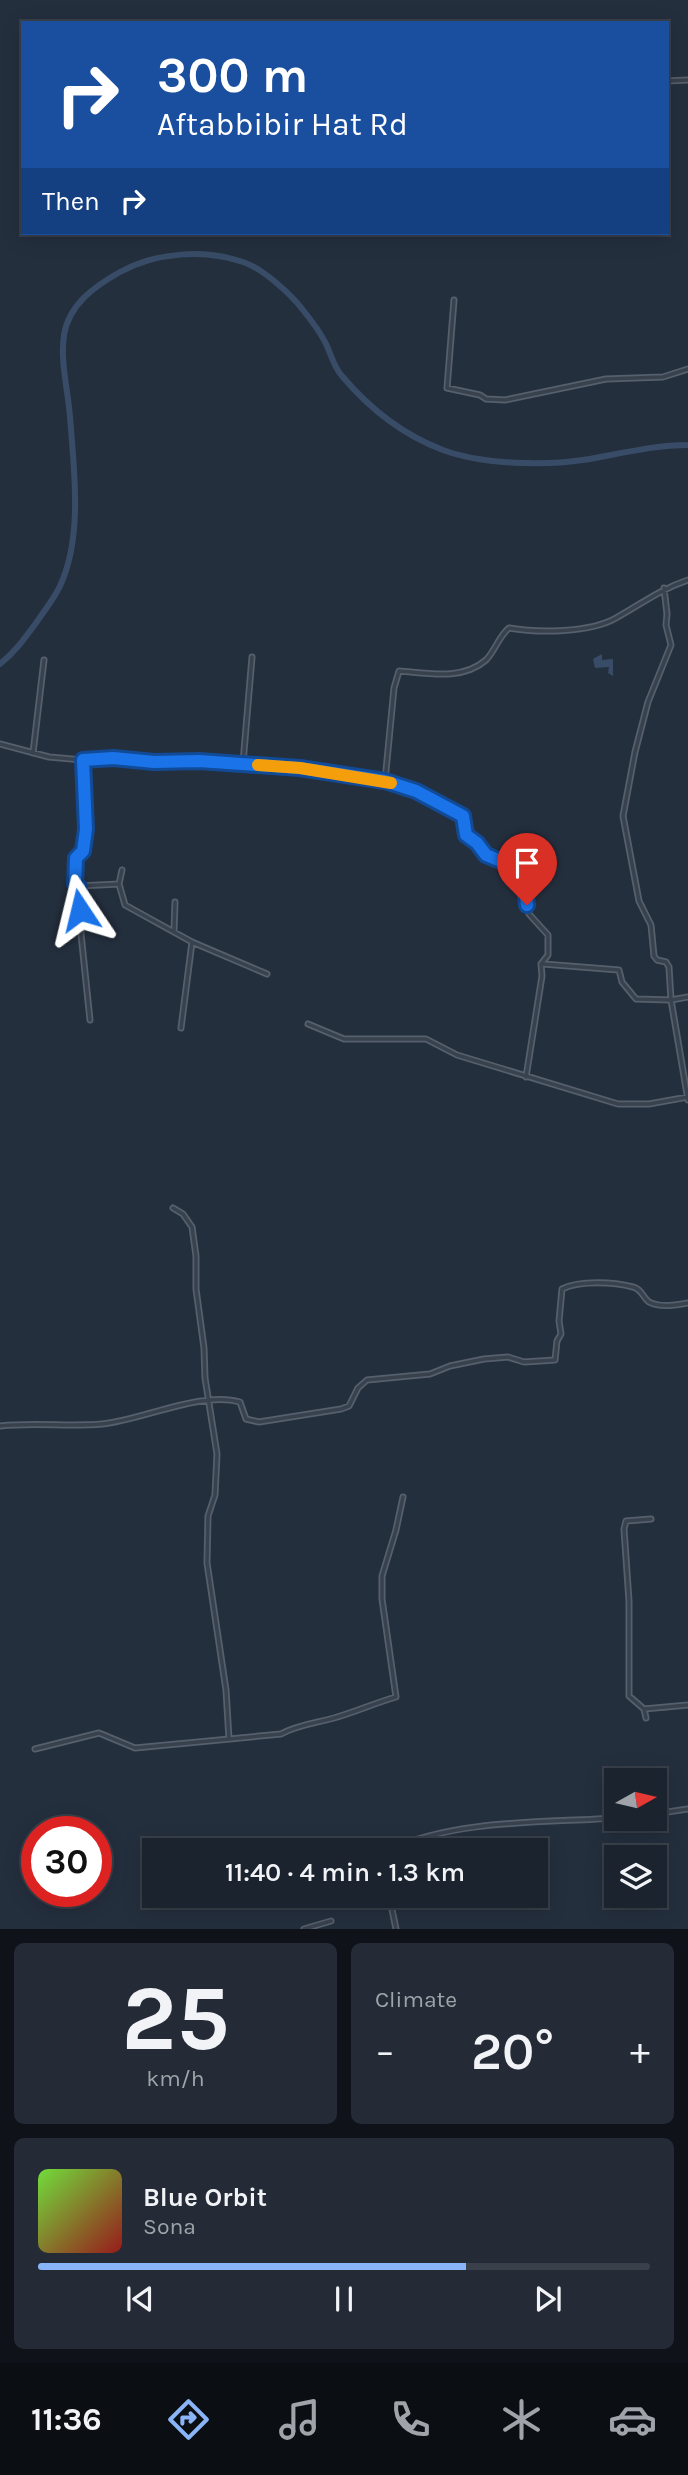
<!DOCTYPE html>
<html lang="en">
<head>
<meta charset="utf-8">
<style>
  :root { --surface:#1b232e; --page:#242b36; --text:#f1f3f6; --muted:#a0a4aa; --line:#39404a; --accent:#8ab4f8 }
  body { margin:0; font-family:Karla,sans-serif; background:var(--page); color:var(--text); height:100vh; display:flex; flex-direction:column; font-size:26px; white-space:nowrap }
  * { box-sizing:border-box; margin:0 }
  p { font-size:23px; color:var(--muted) }
  .icon { flex:none; width:38px; height:38px; fill:none; stroke:currentColor; stroke-width:2; stroke-linecap:round; stroke-linejoin:round }
  .map { position:relative; height:1929px; overflow:hidden }
  .drawer { display:flex; flex-direction:column; gap:14px; padding:14px; background:#0f1319; flex:1 }
  .drawer>* { flex:none }
  .guide { position:absolute; left:21px; top:21px; width:648px; height:214px; border-radius:0px; box-shadow:0 4px 18px #0003,0 0 0 2px var(--line); background:#1a4fa0; color:#fff; overflow:hidden }
  .needle { width:46px; rotate:82deg }
  .fabs { position:absolute; left:604px; top:1768px; display:grid; gap:14px }
  .fabs a { display:grid; place-items:center; width:63px; height:63px; border-radius:0px; background:var(--surface); box-shadow:0 4px 18px #0003,0 0 0 2px var(--line); font-size:35px }
  .speed { position:absolute; left:21px; top:1816px; display:flex; gap:14px; font-size:35px; font-weight:700; text-align:center }
  .speed>* { display:grid; place-content:center; width:91px; height:91px; border-radius:50%; background:var(--surface); box-shadow:0 4px 18px #0003,0 0 0 2px var(--line); line-height:1 }
  .speed .limit { border:10px solid #d22; background:#fff; color:#111 }
  .pin { position:absolute; display:grid; place-items:center; width:60px; height:60px; color:#fff; margin:-72px -30px; border-radius:50% 50% 50% 0; rotate:-45deg; box-shadow:0 0 7px #0007 }
  .pin .icon { rotate:45deg }
  .me { position:absolute; width:77px; margin:-38px; rotate:350deg; stroke-linejoin:round; filter:drop-shadow(0 0 5px #0008) }
  .turn { display:flex; align-items:center; gap:24px; height:147px; padding:0 21px; font-size:32px }
  .turn .icon { width:91px; height:91px; stroke-width:2.5 }
  .turn b { display:block; font-size:49px; line-height:60px }
  .then { display:flex; align-items:center; height:66px; padding:0 21px; background:#0003; gap:14px; font-size:26px }
  .big { font-size:52px; font-weight:600; line-height:1.1 }
  .drawer .card { flex:1; display:flex; flex-direction:column; justify-content:center; gap:10px; min-width:0; padding:0 24px; border-radius:10px; background:var(--page) }
  .drawer .dial { align-items:center; gap:0 }
  .dial b { font-size:91px; line-height:1 }
  .song { display:flex; align-items:center; gap:21px }
  .cover { width:84px; height:84px; border-radius:10px; background:linear-gradient(135deg,hsl(100 70% 55%),hsl(0 70% 35%)) }
  .played { height:7px; border-radius:4px; background:linear-gradient(90deg,var(--accent) 70%,var(--line) 70%) }
  .keys { display:flex; justify-content:space-around; direction:ltr }
  .heat { display:flex; justify-content:space-between; align-items:center; font-size:38px; direction:ltr }
  .drawer .tiles { flex:1; display:grid; gap:14px; grid-template-columns:1fr 1fr }
  .card:last-child { grid-column:span 2 }
  .trip { position:absolute; left:142px; top:1838px; width:406px; height:70px; border-radius:0px; background:var(--surface); box-shadow:0 4px 18px #0003,0 0 0 2px var(--line); font-weight:600; line-height:70px; text-align:center }
  .tab-bar { display:flex; height:112px; justify-content:space-around; align-items:center; background:#0b0e12; color:var(--muted) }
  .tab-bar .icon { width:49px; height:49px }
  .tab-bar .active { color:var(--accent) }
  .tab-bar b { font-size:32px; color:var(--text) }
  .map>svg:first-child { display:block }
  .water { fill:#394c67 }
  .lines { fill:none; stroke-linecap:round; stroke-linejoin:round }
  .river { stroke:#394c67; stroke-width:6 }
  .street-casing { stroke:#565f6c; stroke-width:7 }
  .street { stroke:#38414e; stroke-width:3.5 }
  .route-casing { stroke:#114b97; stroke-width:18 }
  .route { stroke:#1a73e8; stroke-width:12 }
  .slow { stroke:#f59e0b; stroke-width:12 }
</style>
</head>
<body>
<div class="map">
<svg width="688" height="1929" viewBox="0 0 688 1929">
  <rect width="100%" height="100%" fill="#242f3e"/>
  <path class="water" d="M602 654V660L613 659V676L608 673 609 667 595 668 593 659Z"/>
  <g class="lines">
    <path class="river" d="M0 664C15 652 25 638 36 623 44 611 54 599 60 586 83 537 74 469 70 417 68 390 60 362 64 335 69 304 95 286 120 272 157 252 204 249 243 262 262 268 291 294 303 310 311 320 319 330 325 342 331 353 333 366 342 376 369 408 403 435 443 450 483 465 548 466 590 459 623 453 655 445 688 445"/>
    <g class="street-casing">
      <path id="street" d="M667 81 688 80
        M454 300 447 388 480 395 486 399 505 400 606 379 663 377 688 369
        M664 588 667 614 666 625 671 645 648 702 635 752 623 816 639 901 651 925 654 956 657 960 666 962 669 967 671 1000 688 1100
        M0 744 49 757 83 760 113 758 154 762 243 763 301 768 385 781 416 791 452 809 465 819 466 835 487 855 523 870 529 914 548 935V955L541 964 542 976 526 1077
        M33 753 44 660
        M243 763 252 657
        M385 781 394 688 399 671C427 673 462 681 486 660 495 651 499 636 509 628 538 633 590 633 616 618 641 604 661 589 688 580
        M122 870 119 884 125 905 192 942 267 974
        M79 886 74 883 76 858 83 851 86 829 83 760
        M174 931 175 902
        M543 964 619 970 622 982 636 999 671 1000 688 997
        M90 1020 81 934 79 886 119 884
        M308 1024 344 1039H426L457 1055 618 1104H649L688 1097
        M181 1028 192 942
        M173 1208 183 1214 192 1227 196 1256V1289L204 1348 205 1378 217 1454 215 1495 208 1516 207 1563 226 1690 229 1739
        M0 1426C34 1422 68 1427 102 1424 143 1420 200 1391 240 1402L246 1419 259 1422 341 1409 349 1406 358 1388 367 1380 430 1374 450 1366 484 1359 508 1357 524 1362 555 1360 557 1341 561 1334 559 1321 562 1289C580 1280 614 1282 633 1287 642 1289 643 1298 649 1302 660 1308 677 1305 688 1303
        M644 1709 688 1705
        M646 1718 644 1709 629 1696V1601L624 1529 626 1521 651 1519
        M35 1749 99 1733 135 1748 281 1734C297 1725 316 1723 334 1718 355 1712 375 1703 396 1697L382 1599V1576L396 1530 403 1497
        M654 1814 688 1809
        M388 1850C458 1819 541 1823 616 1818
        M389 1895 396 1929
        M304 1929 331 1921"/>
    </g>
    <use href="#street" class="street"/>
  </g>
  <g class="lines">
    <g class="route-casing">
      <path id="route" d="M80 910 79 887 75 884 76 858 83 851 86 829 83 760 113 758 154 762 199 761 300 768 385 781 416 791 463 816 466 835 477 843 486 855 523 870 527 905"/>
    </g>
    <use href="#route" class="route"/>
    <path class="slow" d="M258 765 300 768 391 783"/>
  </g>
</svg>
<div class="fabs">
<a><svg class="needle" viewBox="-14 -14 28 28"><path d="M0-13l5 13h-10z" fill="#e53935"/><path d="M0 13l5-13h-10z" fill="#a0a4aa"/></svg></a>
<a><svg class="icon" aria-label="layers" viewBox="0 0 24 24"><path d="M12 4l9 5-9 5-9-5zM3 14l9 5 9-5"/></svg></a>
</div>
<div class="speed"><div class="limit">30</div></div>
<div class="pin" style="left:527px;top:905px;background:#d93025"><svg class="icon" aria-label="arrive" viewBox="0 0 24 24"><path d="M6 21V4h12l-3 4 3 4H6"/></svg></div>
<svg class="me" style="left:80px;top:910px" viewBox="-20 -20 40 40"><path d="M0-17L14 15 0 8-14 15z" fill="#1a73e8" stroke="#fff" stroke-width="4"/></svg>
<div class="trip">11:40 · 4 min · 1.3 km</div>
<div class="guide">
<div class="turn"><svg class="icon" aria-label="right" viewBox="0 0 24 24"><path d="M7 20v-9h11M14 6l5 5-5 5"/></svg><div><b>300 m</b>Aftabbibir Hat Rd</div></div>
<div class="then">Then<svg class="icon" aria-label="right" viewBox="0 0 24 24"><path d="M7 20v-9h11M14 6l5 5-5 5"/></svg></div>
</div>
</div>
<section class="drawer">
<div class="tiles">
<div class="card dial"><b>25</b><p>km/h</p></div>
<div class="card"><p>Climate</p>
<div class="heat"><a>−</a><b class="big">20°</b><a>+</a></div>
</div>
<div class="card">
<div class="song"><i class="cover"></i><div><b>Blue Orbit</b><p>Sona</p></div></div>
<div class="played"></div>
<div class="keys"><svg class="icon" aria-label="previous" viewBox="0 0 24 24"><path d="M18 5L8 12l10 7zM5 5v14"/></svg><svg class="icon" aria-label="pause" viewBox="0 0 24 24"><path d="M8 5v14M16 5v14"/></svg><svg class="icon" aria-label="next" viewBox="0 0 24 24"><path d="M6 5l10 7-10 7zM19 5v14"/></svg></div>
</div>
</div>
</section>
<nav class="tab-bar">
<b>11:36</b>
<svg class="icon active" aria-label="directions" viewBox="0 0 24 24"><path d="M12 3l9 9-9 9-9-9zM9 14v-3h6M13 9l2 2-2 2"/></svg>
<svg class="icon" aria-label="music" viewBox="0 0 24 24"><path d="M9 18V5l10-2v13"/><circle cx="6" cy="18" r="3"/><circle cx="16" cy="16" r="3"/></svg>
<svg class="icon" aria-label="phone" viewBox="0 0 24 24"><path d="M5 4h4l2 5-3 2q2 4 5 5l2-3 5 2v4C11 20 4 13 5 4z"/></svg>
<svg class="icon" aria-label="climate" viewBox="0 0 24 24"><path d="M12 3v18M4 7l16 10M4 17L20 7"/></svg>
<svg class="icon" aria-label="car" viewBox="0 0 24 24"><path d="M5 17H2v-5l4-1 3-4h7l3 4 3 1v5h-3M9 17h6M6 11h13"/><circle cx="7" cy="17" r="2"/><circle cx="17" cy="17" r="2"/></svg>
</nav>
</body>
</html>
